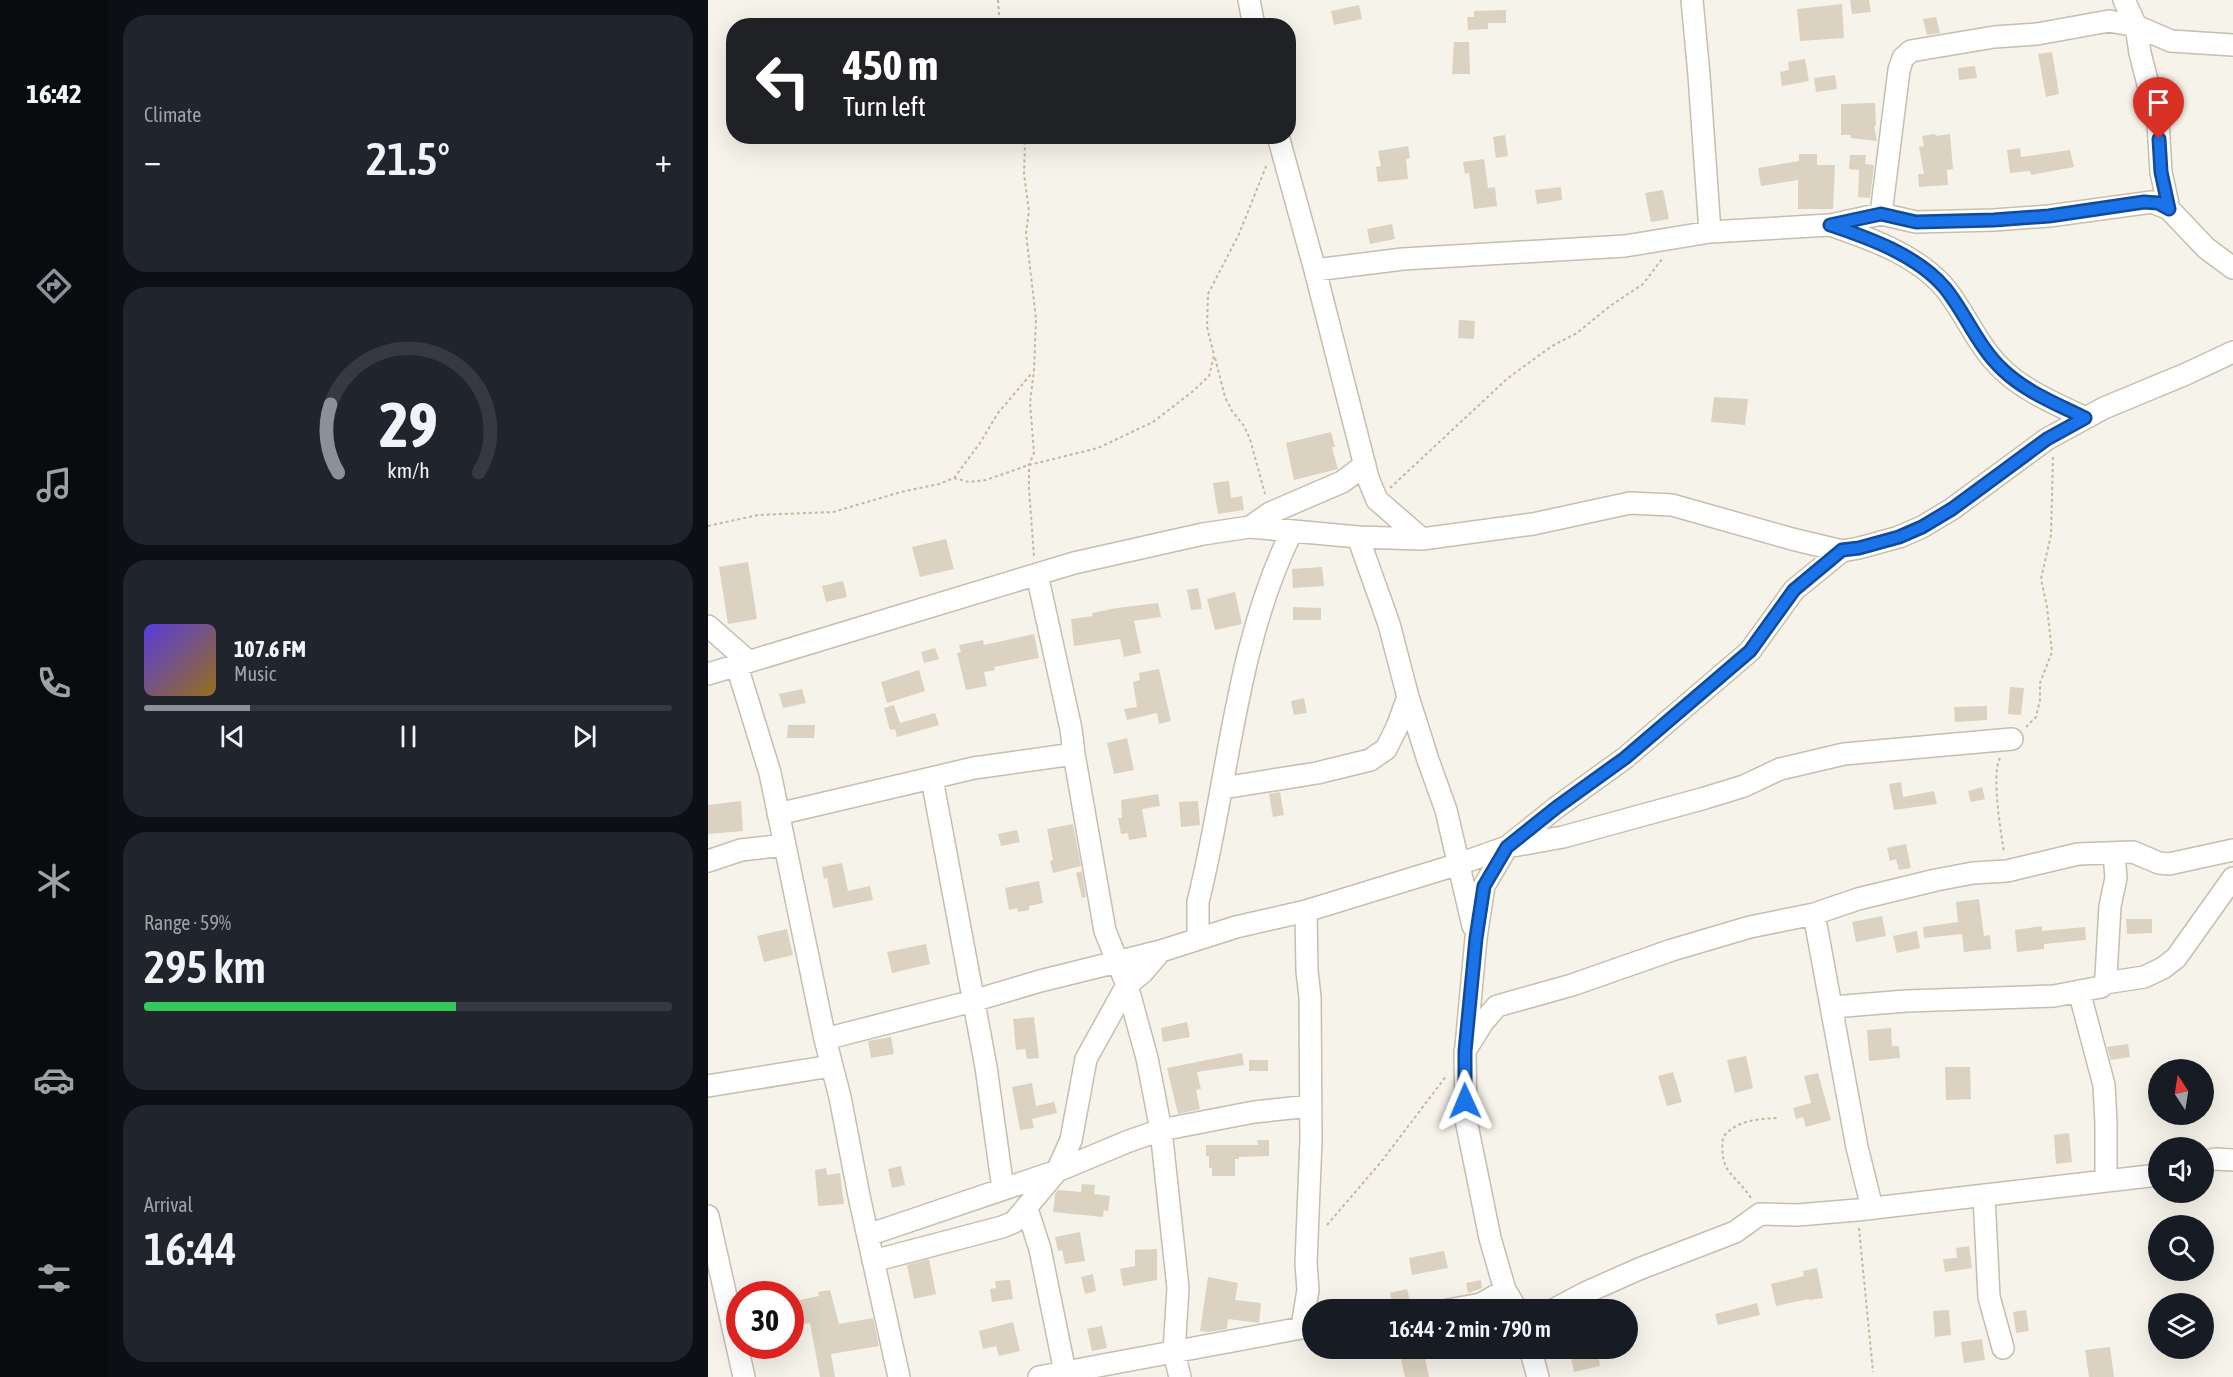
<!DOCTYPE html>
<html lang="en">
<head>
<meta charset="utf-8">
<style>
  :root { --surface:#171b24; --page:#20242c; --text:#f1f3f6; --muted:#9ea1a6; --line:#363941; --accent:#8c9099 }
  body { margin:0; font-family:"Asap Condensed",sans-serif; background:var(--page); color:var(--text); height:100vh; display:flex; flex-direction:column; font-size:22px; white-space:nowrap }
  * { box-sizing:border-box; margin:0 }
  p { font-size:20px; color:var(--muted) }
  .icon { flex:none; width:33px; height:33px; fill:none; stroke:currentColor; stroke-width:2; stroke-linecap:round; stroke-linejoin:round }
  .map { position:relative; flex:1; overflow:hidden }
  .drawer { display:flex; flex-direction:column; gap:15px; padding:15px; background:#0d0f14; width:600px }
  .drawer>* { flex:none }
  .guide { position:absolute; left:18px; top:18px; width:570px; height:126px; border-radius:24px; box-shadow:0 6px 24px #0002; background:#202124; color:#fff; overflow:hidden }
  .needle { width:39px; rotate:348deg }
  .controls { position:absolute; left:1440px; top:1059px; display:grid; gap:12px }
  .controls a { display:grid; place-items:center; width:66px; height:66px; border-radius:50%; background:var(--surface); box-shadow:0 6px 24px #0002; font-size:30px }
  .speed { position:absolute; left:18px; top:1281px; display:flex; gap:12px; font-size:30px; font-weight:700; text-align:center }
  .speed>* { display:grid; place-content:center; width:78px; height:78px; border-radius:50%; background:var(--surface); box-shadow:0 6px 24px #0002; line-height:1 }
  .speed .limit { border:9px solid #d22; background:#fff; color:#111 }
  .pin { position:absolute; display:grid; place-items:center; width:51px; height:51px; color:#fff; margin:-62px -26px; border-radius:50% 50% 50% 0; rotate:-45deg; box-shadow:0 0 6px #0007 }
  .pin .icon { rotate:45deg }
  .me { position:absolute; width:66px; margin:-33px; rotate:359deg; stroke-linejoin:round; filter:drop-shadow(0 0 4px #0008) }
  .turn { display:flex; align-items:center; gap:21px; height:126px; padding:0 18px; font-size:27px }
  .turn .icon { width:78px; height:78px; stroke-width:2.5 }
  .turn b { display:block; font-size:42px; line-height:51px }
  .big { font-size:45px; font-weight:600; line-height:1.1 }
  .drawer .tile { flex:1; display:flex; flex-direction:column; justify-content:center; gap:9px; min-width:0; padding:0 21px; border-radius:24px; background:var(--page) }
  .drawer .dial { align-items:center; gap:0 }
  .dial svg { height:156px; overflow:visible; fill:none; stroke:var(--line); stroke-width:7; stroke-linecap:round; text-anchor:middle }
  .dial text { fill:var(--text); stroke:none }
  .song { display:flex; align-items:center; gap:18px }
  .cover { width:72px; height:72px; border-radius:9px; background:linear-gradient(135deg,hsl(250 70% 55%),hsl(40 70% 35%)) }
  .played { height:6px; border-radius:3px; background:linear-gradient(90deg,var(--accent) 20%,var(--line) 20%) }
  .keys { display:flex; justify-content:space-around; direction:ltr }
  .heat { display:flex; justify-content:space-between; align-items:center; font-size:33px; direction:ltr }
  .charge { height:9px; border-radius:4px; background:linear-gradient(90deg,#34c759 59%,var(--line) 0) }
  .trip { position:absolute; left:594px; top:1299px; width:336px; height:60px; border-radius:30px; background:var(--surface); box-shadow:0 6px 24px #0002; font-weight:600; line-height:60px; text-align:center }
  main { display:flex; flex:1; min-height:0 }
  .tabs { display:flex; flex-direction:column; width:108px; justify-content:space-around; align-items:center; background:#090b0e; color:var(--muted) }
  .tabs .icon { width:42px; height:42px }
  .tabs .on { color:var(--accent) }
  .tabs b { font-size:27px; color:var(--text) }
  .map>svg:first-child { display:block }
  .building { fill:#dcd2c1 }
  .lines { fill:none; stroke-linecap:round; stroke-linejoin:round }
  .minor-casing { stroke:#c6beae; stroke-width:24 }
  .path { stroke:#c6b79b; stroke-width:2; stroke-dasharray:3 3; stroke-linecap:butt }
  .minor { stroke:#fff; stroke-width:21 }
  .route-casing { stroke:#114b97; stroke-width:15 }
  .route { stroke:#1a73e8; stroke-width:10 }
</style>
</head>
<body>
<main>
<nav class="tabs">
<b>16:42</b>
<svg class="icon on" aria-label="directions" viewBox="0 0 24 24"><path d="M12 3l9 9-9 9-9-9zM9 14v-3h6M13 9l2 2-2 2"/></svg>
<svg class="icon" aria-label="music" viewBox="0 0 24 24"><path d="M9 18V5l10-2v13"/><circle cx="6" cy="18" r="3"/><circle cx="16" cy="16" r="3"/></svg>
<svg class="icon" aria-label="phone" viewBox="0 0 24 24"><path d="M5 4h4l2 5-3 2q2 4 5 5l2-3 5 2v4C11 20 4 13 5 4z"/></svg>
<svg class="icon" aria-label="climate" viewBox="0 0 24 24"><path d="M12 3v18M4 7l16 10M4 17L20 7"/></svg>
<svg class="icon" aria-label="car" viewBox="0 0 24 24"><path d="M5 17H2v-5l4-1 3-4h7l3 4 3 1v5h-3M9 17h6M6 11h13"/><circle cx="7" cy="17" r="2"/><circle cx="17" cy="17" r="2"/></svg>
<svg class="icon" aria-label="filters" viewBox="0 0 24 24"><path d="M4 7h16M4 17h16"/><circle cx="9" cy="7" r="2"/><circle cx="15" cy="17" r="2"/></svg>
</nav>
<section class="drawer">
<div class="tile"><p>Climate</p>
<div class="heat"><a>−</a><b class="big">21.5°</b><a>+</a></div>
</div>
<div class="tile dial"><svg viewBox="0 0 100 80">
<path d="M14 69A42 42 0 1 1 86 69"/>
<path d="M14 69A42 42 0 0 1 10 34" stroke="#8c9099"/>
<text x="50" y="56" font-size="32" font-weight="700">29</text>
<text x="50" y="72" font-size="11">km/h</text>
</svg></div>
<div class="tile">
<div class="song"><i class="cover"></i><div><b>107.6 FM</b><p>Music</p></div></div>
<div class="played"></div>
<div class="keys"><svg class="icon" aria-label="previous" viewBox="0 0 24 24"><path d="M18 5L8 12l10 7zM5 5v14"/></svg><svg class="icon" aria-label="pause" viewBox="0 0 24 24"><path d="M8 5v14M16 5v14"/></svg><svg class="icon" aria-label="next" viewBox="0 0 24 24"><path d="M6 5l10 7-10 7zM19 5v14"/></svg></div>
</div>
<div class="tile"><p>Range · 59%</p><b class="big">295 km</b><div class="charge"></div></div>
<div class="tile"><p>Arrival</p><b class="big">16:44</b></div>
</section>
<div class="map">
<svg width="1525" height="1377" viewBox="0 0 1525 1377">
  <rect width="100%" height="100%" fill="#f6f3ea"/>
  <path class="building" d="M1142 0H1161L1163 12 1144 14Z
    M1134 4 1136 38 1092 41 1089 9Z
    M651 5 654 19 626 25 623 11Z
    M798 10V23H780V29L760 30 759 17H766V11Z
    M1228 17 1232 33 1219 35 1215 19Z
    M746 42H761L762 74H744Z
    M1344 52 1351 94 1338 97 1330 54Z
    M1097 59 1101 81 1074 86 1072 72 1081 70 1080 62Z
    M1267 66 1269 78 1251 80 1250 68Z
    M1127 75 1129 89 1108 92 1106 78Z
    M1167 103 1168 126H1166L1169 141 1143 138V135H1133V104Z
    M1227 134 1228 136 1242 134 1245 169 1239 170 1240 185 1211 187 1210 174H1216L1211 147 1216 146 1214 136Z
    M797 135 800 156 788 158 785 137Z
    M700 146 702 158 698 159 700 179 670 182 668 167 673 166 670 151Z
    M1312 148 1313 157 1362 150 1366 167 1323 175 1322 171 1302 173 1299 150Z
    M1091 154H1109V165H1127L1125 209H1090V180L1053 186 1050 168 1091 161Z
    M1142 155H1158L1157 164 1166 165 1162 198 1150 197 1151 170 1141 169Z
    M776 159 780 188 787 187 789 206 766 209 761 173 757 174 755 162Z
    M853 187 854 200 829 204 827 190Z
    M955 190 961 219 943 222 937 193Z
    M684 224 687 239 662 244 659 229Z
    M751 320 767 321 766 339 750 338Z
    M1006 397 1040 399 1037 425 1003 422Z
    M623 432 627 447H624L630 469 586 480 578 443Z
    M521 481 523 498 534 496 536 510 510 514 505 483Z
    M238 539 246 569 212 577 204 547Z
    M40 562 49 619 20 624 11 567Z
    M614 567 616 586 585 588 584 569Z
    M135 581 139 597 118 602 114 586Z
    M490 588 494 609 483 610 479 590Z
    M527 592 534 624 507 630 499 599Z
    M450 603 453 617 426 621 433 653 416 657 412 639 366 646 363 619 385 616 384 613 409 608Z
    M585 607 613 608V620H585Z
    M326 634 331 658 286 667 287 670 276 672 279 686 258 690 249 653 253 652 251 645 275 640 276 645Z
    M227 648 231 659 216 663 213 652Z
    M451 669 463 721 451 724 449 713 419 720 416 709 429 707 425 682 432 680 431 673Z
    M211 670 217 691 179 703 173 682Z
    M1302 687 1316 688 1313 715 1300 714Z
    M94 689 98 703 75 708 71 694Z
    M596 698 599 713 586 715 583 701Z
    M186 705 192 723 227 713 231 725 189 737 187 729 182 730 176 708Z
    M1279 706V720L1247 722 1246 707Z
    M80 725H107L106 738H79Z
    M419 738 426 770 406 774 399 743Z
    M1193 782 1195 797 1226 791 1229 804 1186 810 1181 784Z
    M1274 787 1277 799 1263 802 1260 791Z
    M572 792 576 815 565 817 561 794Z
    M450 794 452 806 434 809 439 837 421 840 420 833 413 834 410 818H414L413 800Z
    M33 801 35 831 0 834V805Z
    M490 801 492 825 473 827 471 802Z
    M365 824 373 866 345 873 342 861 345 860 339 829Z
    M309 830 312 842 293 846 290 834Z
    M1198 844 1203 868 1191 870 1188 859 1182 861 1179 848Z
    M134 863 140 891 162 886 165 900 125 908 119 878 116 879 114 867Z
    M374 871 378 897 374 898 368 873Z
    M331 881 335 903 321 906V910L310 912 309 908 301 910 297 888Z
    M1271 899 1276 936 1282 935 1283 949 1256 952 1254 934 1216 938 1215 927 1250 922 1248 902Z
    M1174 916 1178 936 1148 942 1144 922Z
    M1418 919H1444V933L1419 934Z
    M1334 926V931L1377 927 1378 940 1336 944V949L1309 952 1307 930Z
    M79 929 85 955 56 962 49 936Z
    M1209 931 1212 948 1189 953 1185 936Z
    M218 944 222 964 184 973 179 952Z
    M326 1017 331 1058 319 1059 317 1049 308 1050 305 1019Z
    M479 1022 482 1037 455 1042 453 1028Z
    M1183 1028 1184 1046H1191L1192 1058 1161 1061 1159 1030Z
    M183 1037 186 1054 163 1058 160 1041Z
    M1420 1044 1422 1057 1403 1060 1399 1047Z
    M534 1053 536 1065 489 1072 493 1089 488 1090 492 1109 470 1114 459 1068Z
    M1038 1056 1045 1088 1027 1093 1019 1060Z
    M541 1060H560V1071H541Z
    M1237 1067H1262L1263 1099 1238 1100Z
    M965 1072 974 1102 959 1106 950 1076Z
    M1110 1073 1123 1120 1098 1127 1095 1117 1088 1119 1085 1108 1103 1103 1096 1076Z
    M324 1083 328 1106 346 1102 349 1113 324 1119 326 1128 312 1130 304 1087Z
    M1361 1133 1364 1162 1348 1164 1346 1135Z
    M549 1140H561V1156L531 1157V1159H527V1176H504V1168H501V1156H498V1145H550Z
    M193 1166 197 1185 184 1188 180 1169Z
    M118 1168 119 1175 132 1173 136 1204 110 1206 107 1170Z
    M374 1184 387 1185 386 1194 402 1196 400 1211 396 1210 395 1217 345 1212 347 1194 350 1190 373 1192Z
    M372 1232 377 1261 357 1264 354 1250 350 1251 347 1237Z
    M1261 1246 1264 1268 1237 1272 1235 1259 1249 1258 1248 1248Z
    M449 1249V1280L415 1286 412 1269 427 1266V1250Z
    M736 1251 740 1268 704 1275 701 1258Z
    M221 1259 228 1294 206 1299 199 1265Z
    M1109 1268 1115 1298 1101 1300V1299L1068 1306 1063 1284 1096 1276 1095 1271Z
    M385 1274 388 1291 377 1294 373 1277Z
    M500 1277 530 1283 527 1300 553 1303 551 1323 520 1319 519 1329 500 1332 492 1331Z
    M302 1280 305 1299 284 1302 282 1289 288 1288 287 1281Z
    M773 1280 774 1288 760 1293 758 1283Z
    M699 1289 704 1310H686L682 1293Z
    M122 1290 131 1324 165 1318 171 1346 123 1354 127 1377H112L102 1323 82 1327V1302L111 1296 110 1292Z
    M1049 1303 1052 1315 1010 1325 1007 1314Z
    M1241 1310 1243 1335 1227 1337 1225 1311Z
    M1318 1310 1321 1331 1308 1333 1305 1312Z
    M305 1322 312 1351 291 1356 288 1346 275 1349 271 1331Z
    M394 1326 399 1348 384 1351 379 1329Z
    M1274 1339 1277 1360 1256 1363 1253 1342Z
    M1402 1347 1406 1377H1381L1377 1350Z
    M701 1348H715L721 1377H697L693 1359 703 1357Z
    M867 1348H889L892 1366 866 1372 862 1353 868 1351Z"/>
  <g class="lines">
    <g class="minor-casing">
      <path id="minor" d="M541 0 546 26
        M984 0 991 75 1002 232
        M1416 0 1428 26 1432 53 1450 123 1453 172 1461 209
        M570 136 607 270 660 478 669 500 714 539
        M1173 214 1191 70 1195 58 1203 51 1286 37 1329 34 1401 21 1428 26 1463 41 1525 45
        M1122 225C1161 238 1209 255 1237 288 1258 314 1270 347 1295 370 1318 392 1349 404 1377 418
        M607 270 695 259 917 246 1002 232 1122 225 1173 214 1208 222 1286 220 1341 216 1444 202 1461 209 1498 248 1525 268
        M542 527 562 513 634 482 657 465
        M329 574 363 729 366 754
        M0 626 40 661
        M29 666 62 773 117 1039 132 1097 151 1196 191 1377
        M0 674 366 563 495 534 542 527 650 537 714 539 825 524 922 503 964 505 1084 539 1134 551 1151 548 1191 537 1214 527 1244 509 1339 439 1396 408 1478 374 1525 352
        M700 697 720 760 738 810 765 926
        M224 779 278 1067 295 1189
        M515 788 609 773 662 760 678 749 689 727 700 697 681 624 650 537
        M70 814 266 768 366 754 397 931 419 985 439 1058 453 1130 470 1288 466 1352 472 1377
        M0 861 33 850 77 845
        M1106 914 1149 1147 1164 1208
        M490 939V902C521 779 527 646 584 531
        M1397 983 1436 977 1455 968 1468 958 1525 878
        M1371 991 1396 1085 1398 1123V1173L1402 1180
        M1125 1007 1198 1001 1346 996 1393 987 1397 983 1398 976 1402 906 1408 878 1406 853
        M117 1039 265 1001 332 981 453 951 528 927 598 911 751 864 799 847 855 837 997 798 1036 786 1072 769 1136 754 1304 739
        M758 1046 768 938 776 886 799 847 849 807 917 758 1042 651 1086 590 1134 551
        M0 1086 123 1066
        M1496 1162 1507 1159 1525 1160
        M1276 1195 1281 1297 1295 1348
        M319 1209 332 1249 357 1372
        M0 1216 36 1377
        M160 1235 349 1171 421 1141 453 1130 546 1112 602 1106
        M165 1261 294 1227 306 1222 349 1171 363 1140 378 1059 419 985 435 972 453 951
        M740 1310 773 1304 797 1290
        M809 1310 797 1290 782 1238 758 1120 757 1051 775 1022 789 1006 864 985 964 950 1042 927 1106 914 1150 899 1228 880 1265 873 1299 871 1370 854 1425 852 1451 863 1461 864 1525 850
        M845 1310 877 1293 931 1269 1027 1232 1052 1214 1090 1215 1149 1210 1450 1175
        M594 1327 600 1290 598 1263 603 1140 602 997 599 971 598 911
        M822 1348 830 1377
        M331 1377 604 1326"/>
    </g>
    <path class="path" d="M290 0 292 26
      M314 136 317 144 316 174 321 211 318 233 328 319 326 370 322 403 326 453 321 465V489L326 556
      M507 358 517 397 524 411 536 426 542 439 557 494
      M246 478 261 482 278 480 321 465 390 448 445 422 484 392 501 376 506 355 499 327 500 294 531 234 559 164
      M682 488 800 378 844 346 869 333 902 306 935 284 954 259
      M0 526 50 515 125 512 193 492 231 484 246 478 272 443 290 413 324 373
      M1318 727 1328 717 1332 700V683L1344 652 1339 607 1333 579 1343 535 1345 456
      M1292 758C1283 775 1293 832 1296 853
      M1043 1198C1026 1172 1011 1174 1015 1137 1029 1120 1049 1119 1070 1118
      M619 1225 673 1162 739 1075
      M1151 1228 1165 1372"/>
    <use href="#minor" class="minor"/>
  </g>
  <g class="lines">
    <g class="route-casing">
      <path id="route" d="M757 1101V1051L768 938 776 886 799 847 849 807 917 758 1042 651 1086 590 1134 550 1151 548 1191 537 1214 527 1244 509 1339 439 1377 418C1349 404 1318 392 1295 370 1270 347 1258 314 1237 288 1209 255 1161 238 1122 225L1173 214 1208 222 1286 220 1341 216 1436 202 1450 203 1461 209 1453 172 1451 139"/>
    </g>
    <use href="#route" class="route"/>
  </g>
</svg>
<div class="controls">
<a><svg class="needle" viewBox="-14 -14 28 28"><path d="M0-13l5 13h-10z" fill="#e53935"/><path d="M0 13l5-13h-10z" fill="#9ea1a6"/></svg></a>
<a><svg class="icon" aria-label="sound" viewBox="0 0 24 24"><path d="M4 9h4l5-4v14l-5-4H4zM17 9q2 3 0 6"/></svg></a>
<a><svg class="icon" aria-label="search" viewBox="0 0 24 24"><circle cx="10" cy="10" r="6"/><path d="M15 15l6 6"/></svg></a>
<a><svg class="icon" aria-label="layers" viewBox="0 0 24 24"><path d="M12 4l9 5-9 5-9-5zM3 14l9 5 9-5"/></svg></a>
</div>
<div class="speed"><div class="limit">30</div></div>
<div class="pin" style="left:1451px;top:139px;background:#d93025"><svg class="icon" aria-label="arrive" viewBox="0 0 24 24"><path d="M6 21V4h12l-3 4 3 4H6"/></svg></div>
<svg class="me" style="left:757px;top:1101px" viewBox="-20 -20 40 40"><path d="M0-17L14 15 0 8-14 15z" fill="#1a73e8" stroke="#fff" stroke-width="4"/></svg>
<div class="trip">16:44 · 2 min · 790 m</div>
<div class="guide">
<div class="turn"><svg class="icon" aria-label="left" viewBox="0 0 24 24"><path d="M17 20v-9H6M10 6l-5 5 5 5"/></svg><div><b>450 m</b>Turn left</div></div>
</div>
</div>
</main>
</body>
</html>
